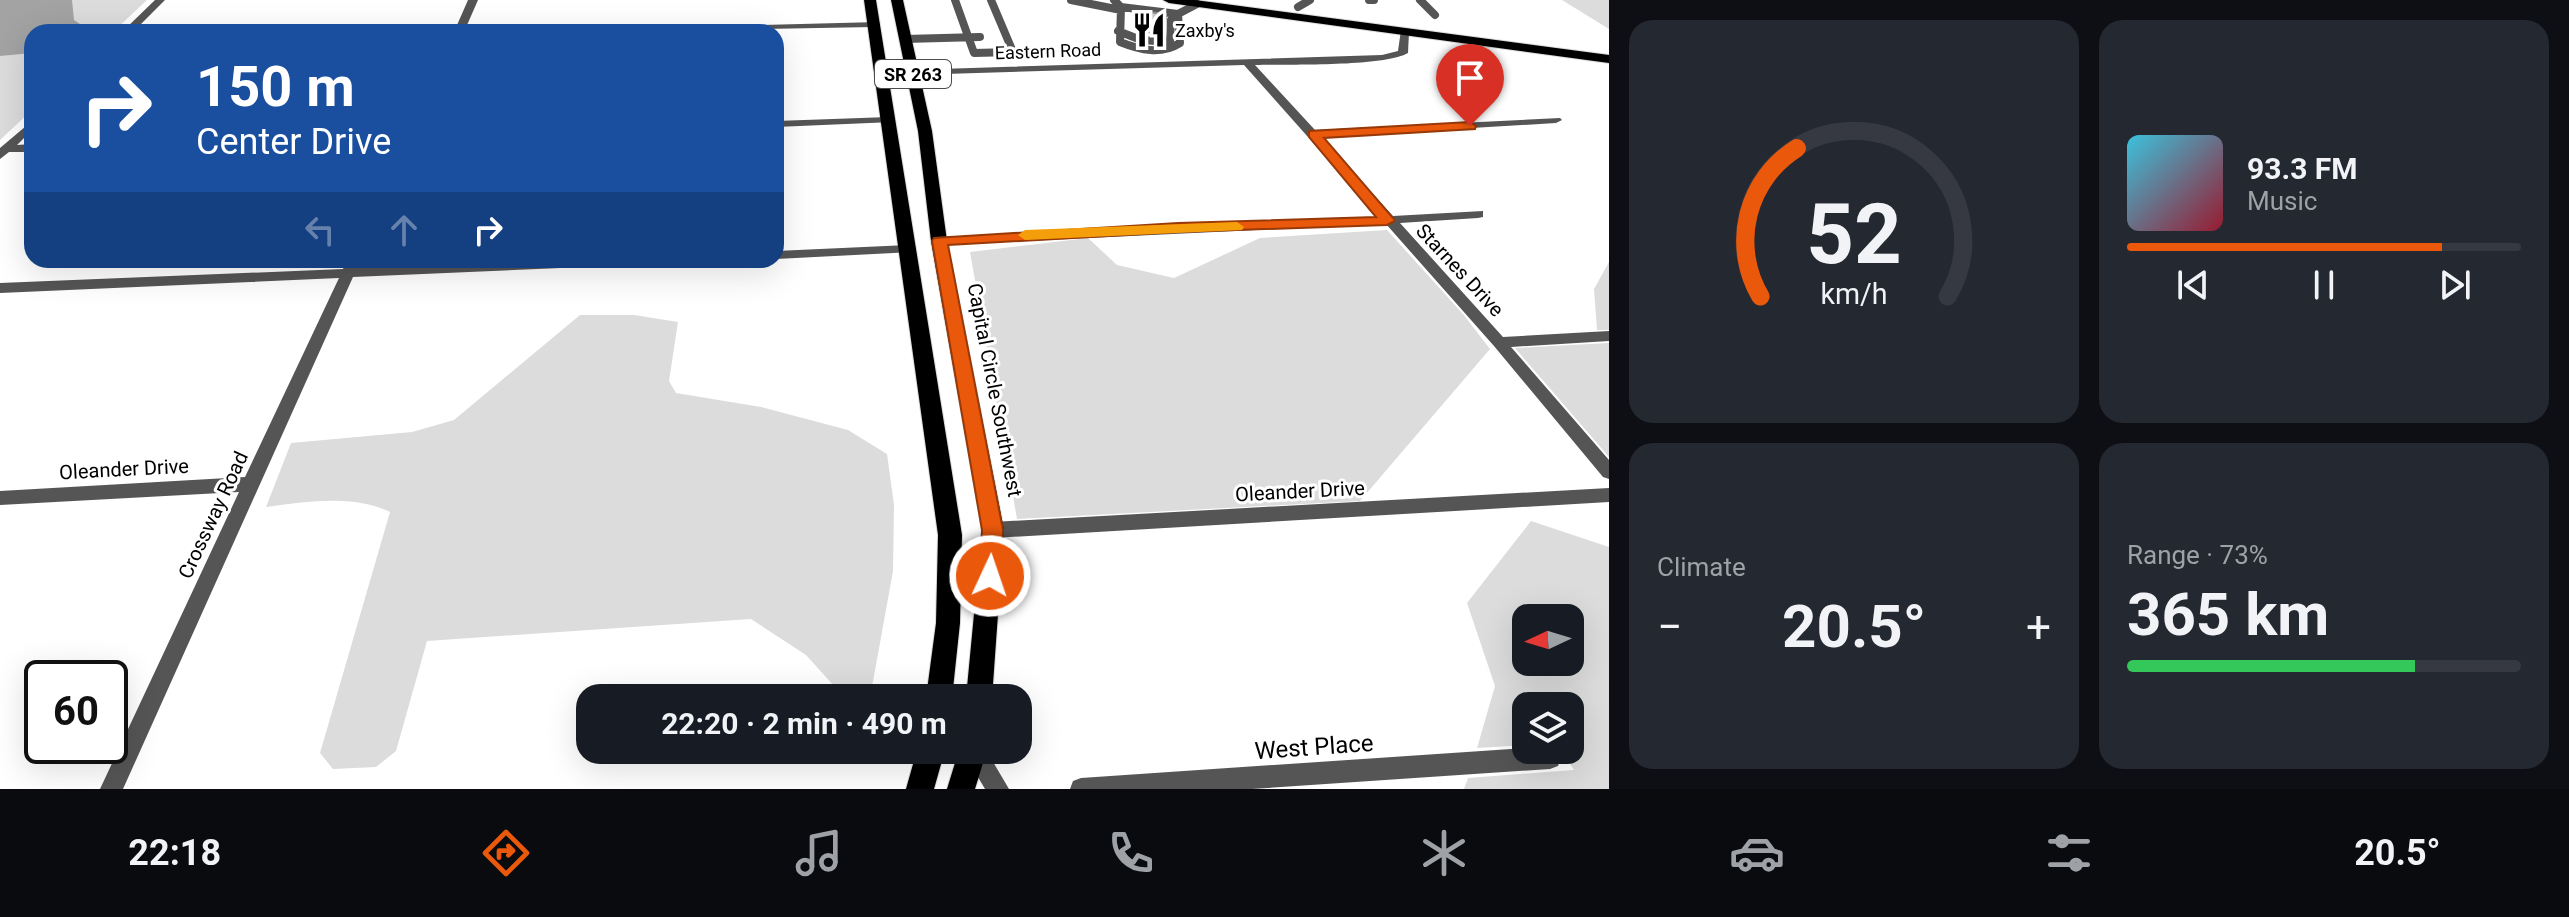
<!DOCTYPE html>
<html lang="en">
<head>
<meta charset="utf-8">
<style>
  :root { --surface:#171b24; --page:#242831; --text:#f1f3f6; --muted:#9ea1a6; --line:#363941; --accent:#ea580c }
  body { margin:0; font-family:Roboto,sans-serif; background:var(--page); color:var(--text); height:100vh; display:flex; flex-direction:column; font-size:30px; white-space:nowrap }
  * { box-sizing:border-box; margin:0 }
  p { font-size:26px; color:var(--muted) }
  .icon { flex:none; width:44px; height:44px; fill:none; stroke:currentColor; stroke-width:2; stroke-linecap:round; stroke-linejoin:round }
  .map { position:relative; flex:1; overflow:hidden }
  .drawer { display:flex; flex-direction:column; gap:20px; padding:20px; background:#0d0f14; width:960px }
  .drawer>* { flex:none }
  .hud { position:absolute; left:24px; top:24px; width:760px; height:244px; border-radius:24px; box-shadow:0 8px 32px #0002; background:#1a4fa0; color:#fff; overflow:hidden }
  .needle { width:52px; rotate:266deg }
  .buttons { position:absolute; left:1512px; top:604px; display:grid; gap:16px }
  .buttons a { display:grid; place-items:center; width:72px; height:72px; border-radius:16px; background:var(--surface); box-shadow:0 8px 32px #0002; font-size:40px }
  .speed { position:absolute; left:24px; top:660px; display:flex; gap:16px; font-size:40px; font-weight:700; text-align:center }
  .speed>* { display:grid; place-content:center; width:104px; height:104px; border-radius:50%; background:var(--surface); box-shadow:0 8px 32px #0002; line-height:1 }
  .speed .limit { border:4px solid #111; border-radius:12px; background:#fff; color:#111 }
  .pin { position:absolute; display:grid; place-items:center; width:68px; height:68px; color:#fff; margin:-82px -34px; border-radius:50% 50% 50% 0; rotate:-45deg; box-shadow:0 0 8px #0007 }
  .pin .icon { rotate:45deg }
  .me { position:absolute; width:88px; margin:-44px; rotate:3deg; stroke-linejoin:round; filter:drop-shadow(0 0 6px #0008) }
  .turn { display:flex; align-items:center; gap:28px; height:168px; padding:0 40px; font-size:36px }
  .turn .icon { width:104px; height:104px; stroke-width:2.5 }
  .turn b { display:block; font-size:56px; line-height:68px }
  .lanes { display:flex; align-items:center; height:76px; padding:0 40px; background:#0003; justify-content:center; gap:40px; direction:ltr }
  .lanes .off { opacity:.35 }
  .big { font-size:60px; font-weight:700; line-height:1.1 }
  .drawer .widget { flex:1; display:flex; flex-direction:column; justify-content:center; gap:12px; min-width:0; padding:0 28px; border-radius:24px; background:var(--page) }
  .drawer .dial { align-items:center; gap:0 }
  .dial svg { height:208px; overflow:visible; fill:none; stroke:var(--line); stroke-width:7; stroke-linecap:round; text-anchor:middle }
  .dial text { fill:var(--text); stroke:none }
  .song { display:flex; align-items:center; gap:24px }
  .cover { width:96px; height:96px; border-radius:12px; background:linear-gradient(135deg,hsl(190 70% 55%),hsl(350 70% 35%)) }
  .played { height:8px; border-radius:4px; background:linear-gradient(90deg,var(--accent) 80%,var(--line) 80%) }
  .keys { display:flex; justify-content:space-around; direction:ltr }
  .heat { display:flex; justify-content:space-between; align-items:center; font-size:44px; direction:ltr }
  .charge { height:12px; border-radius:6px; background:linear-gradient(90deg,#34c759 73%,var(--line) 0) }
  .drawer .tiles { flex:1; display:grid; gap:20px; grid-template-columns:repeat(2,1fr) }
  .trip { position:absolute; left:576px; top:684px; width:456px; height:80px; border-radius:24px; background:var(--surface); box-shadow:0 8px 32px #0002; font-weight:700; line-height:80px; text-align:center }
  .dock { display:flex; height:128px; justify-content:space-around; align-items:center; background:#090b0e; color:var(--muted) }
  .dock .icon { width:56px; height:56px }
  .dock .on { color:var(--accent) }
  .dock b { font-size:36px; color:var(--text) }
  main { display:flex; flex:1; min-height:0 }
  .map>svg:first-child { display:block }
  .green { fill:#dcdcdc; fill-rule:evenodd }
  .water { fill:#a3a3a3 }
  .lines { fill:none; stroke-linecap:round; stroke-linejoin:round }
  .primary-casing { stroke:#dbdbdb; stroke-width:2 }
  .lane { stroke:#555; stroke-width:8 }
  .street { fill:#555; fill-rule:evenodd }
  .primary { fill:#000; fill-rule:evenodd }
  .wall { fill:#a9a9a9 }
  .building { fill:#c4c4c4; stroke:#898989; stroke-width:2 }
  .route { fill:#ea580c; stroke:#983908; stroke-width:2 }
  .slow { fill:#f59e0b }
  .labels { text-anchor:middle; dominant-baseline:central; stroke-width:6; stroke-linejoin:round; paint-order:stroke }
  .far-poi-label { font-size:18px; fill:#000; stroke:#fff; text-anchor:start }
  .far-street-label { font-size:18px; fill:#000; stroke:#fff }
  .shield { fill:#fff; stroke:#4c4c4c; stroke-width:2 }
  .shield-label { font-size:18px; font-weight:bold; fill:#000 }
  .street-label { font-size:20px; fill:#000; stroke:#fff }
  .near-street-label { font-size:24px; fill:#000; stroke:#fff }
</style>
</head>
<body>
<main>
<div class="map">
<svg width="1609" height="789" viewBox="0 0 1609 789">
  <rect width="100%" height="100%" fill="#fff"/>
  <path class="green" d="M0 0H147L113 32H32V110L0 140Z
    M1562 0H1609V29Z
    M1387 230 1463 314 1490 349 1360 501 1017 519 970 252 1088 238 1117 265 1174 278 1260 238Z
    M1609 262V330H1597L1594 289Z
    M580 315H634L678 322 669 381 676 393 761 407 848 430 887 454 894 505 893 571 872 687 854 696 834 686 806 655 751 619 427 641 396 751 376 767 333 769 320 753 390 512C352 494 306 502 266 507L291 443 412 432 454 420Z
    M1609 343V457L1515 348Z
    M1531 521 1609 547V789H1464L1468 778 1574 770 1561 750H1570V706H1526V745L1477 748 1495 686 1467 603ZM1526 618H1570V662H1526Z"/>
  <path class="water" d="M0 0H72L74 20 83 26 102 24 92 32H32V53L0 56Z"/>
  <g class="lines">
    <g class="primary-casing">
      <path id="primary" d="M864 0H876L962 535 960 623 952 698H926L936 623 938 535Z
        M891 0H903L932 131 947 241 1004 530 992 698H966L982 530 931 241 918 131Z
        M1163 0H1195L1609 55V63L1169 3Z
        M917 750H945L934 789H906Z
        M959 750H987L975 789H947Z"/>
    </g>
    <path class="lane" d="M955 0 974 53 1013 52 991 0
      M1071 0 1121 10
      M1114 0 1121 7 1178 14 1197 4
      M1369 0H1374
      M1420 0 1435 15
      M1121 7 1120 42C1140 50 1161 55 1180 43L1178 14
      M1298 7 1310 0
      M1118 31 1141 40 1170 42 1171 20
      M905 39 980 37"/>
    <path class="street" d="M155 0H165L133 32H122Z
      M468 0H478L464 32H454Z
      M878 22 880 24 875 27 608 32 613 29Z
      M1401 30 1409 32 1408 53C1384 67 1289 64 1255 65L1315 130 1560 118 1562 120 1556 123 1321 137 1393 216 1483 211V217L1478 218 1400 223 1503 337 1609 331V341L1511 347 1609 460V479L1603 477 1494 346 1386 224 939 245 932 241 939 237 1379 217 1244 65 912 75 908 74V70L1382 55 1398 51Z
      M889 117 895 120 893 122 776 127V121Z
      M32 121V130L17 145 32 144V152H9L0 159V148Z
      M908 245 913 246V252L776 259V251Z
      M347 260H361L357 268 553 260H661L654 264 353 277 123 789H100L239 492 0 505V491L245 477 339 278 0 293V283L343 269Z
      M1609 488V502L993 538 987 535 984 530 987 525 993 522Z
      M1526 748 1558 750 1561 758 1558 766 1550 769 1252 789H1070L1073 781 1081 778Z
      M962 750H986L1009 789H985Z"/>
    <use href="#primary" class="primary"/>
  </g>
  <path class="wall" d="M1148 12 1165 29 1163 35 1145 33Z"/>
  <path class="building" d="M1148 12 1166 14 1165 29 1146 28Z"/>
  <path class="route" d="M1470 122 1476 126 1475 129 1324 138 1393 218 1395 221 1387 225 1178 232 948 245 1003 530 1001 576 998 583 990 585 983 583 980 576 982 530 932 241 934 238 1178 223 1376 217 1309 137V131Z"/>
  <path class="slow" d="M1237 222 1244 227 1242 230 1025 240 1018 235 1025 230Z"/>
  <defs>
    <g id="restaurant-bare" transform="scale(2.76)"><path d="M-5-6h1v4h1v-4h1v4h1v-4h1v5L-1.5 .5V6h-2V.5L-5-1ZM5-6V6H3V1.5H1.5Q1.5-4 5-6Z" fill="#000" stroke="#fff" stroke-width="2.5" paint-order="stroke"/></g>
  </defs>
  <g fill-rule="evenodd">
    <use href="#restaurant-bare" x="1149" y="30"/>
  </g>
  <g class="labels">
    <g class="far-poi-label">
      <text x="1175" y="30">Zaxby's</text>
    </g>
    <g class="far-street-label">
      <text transform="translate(1048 51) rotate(-2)">Eastern Road</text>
    </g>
    <rect class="shield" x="875" y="60" width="76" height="28" rx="6"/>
    <g class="shield-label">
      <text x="913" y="74">SR 263</text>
    </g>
    <g class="street-label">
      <text transform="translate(1460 270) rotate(47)">Starnes Drive</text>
      <text transform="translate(995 390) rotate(79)">Capital Circle Southwest</text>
      <text transform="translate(124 469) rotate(-3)">Oleander Drive</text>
      <text transform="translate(1300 491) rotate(-3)">Oleander Drive</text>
      <text transform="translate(213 515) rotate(-65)">Crossway Road</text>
    </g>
    <g class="near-street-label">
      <text transform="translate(1314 747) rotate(-4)">West Place</text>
    </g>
  </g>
</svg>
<div class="buttons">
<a><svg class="needle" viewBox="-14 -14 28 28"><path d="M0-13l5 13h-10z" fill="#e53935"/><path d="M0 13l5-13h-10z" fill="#9ea1a6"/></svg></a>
<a><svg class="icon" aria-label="layers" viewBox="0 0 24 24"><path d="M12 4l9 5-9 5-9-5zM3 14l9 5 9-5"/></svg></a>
</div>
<div class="speed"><div class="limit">60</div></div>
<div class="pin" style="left:1470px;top:126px;background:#d93025"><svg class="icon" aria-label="arrive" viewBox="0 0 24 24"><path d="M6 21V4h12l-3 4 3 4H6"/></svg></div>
<svg class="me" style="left:990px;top:576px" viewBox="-20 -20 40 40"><circle r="17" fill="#ea580c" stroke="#fff" stroke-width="3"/><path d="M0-11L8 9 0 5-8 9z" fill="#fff"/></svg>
<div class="trip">22:20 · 2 min · 490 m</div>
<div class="hud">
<div class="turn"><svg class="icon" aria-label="right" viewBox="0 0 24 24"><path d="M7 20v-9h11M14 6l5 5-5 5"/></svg><div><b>150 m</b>Center Drive</div></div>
<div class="lanes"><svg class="icon off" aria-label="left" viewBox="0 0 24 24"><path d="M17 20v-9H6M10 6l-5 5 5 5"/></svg><svg class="icon off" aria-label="ahead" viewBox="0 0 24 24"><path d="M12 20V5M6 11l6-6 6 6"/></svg><svg class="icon" aria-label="right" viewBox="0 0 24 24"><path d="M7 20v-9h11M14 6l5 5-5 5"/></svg></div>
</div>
</div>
<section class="drawer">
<div class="tiles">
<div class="widget dial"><svg viewBox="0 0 100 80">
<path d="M14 69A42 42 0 1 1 86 69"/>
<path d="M14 69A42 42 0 0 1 28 12" stroke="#ea580c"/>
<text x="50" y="56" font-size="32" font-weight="700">52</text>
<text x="50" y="72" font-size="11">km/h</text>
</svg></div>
<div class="widget">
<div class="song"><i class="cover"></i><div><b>93.3 FM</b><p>Music</p></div></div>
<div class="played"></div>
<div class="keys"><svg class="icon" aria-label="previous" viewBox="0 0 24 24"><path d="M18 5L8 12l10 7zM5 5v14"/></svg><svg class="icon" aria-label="pause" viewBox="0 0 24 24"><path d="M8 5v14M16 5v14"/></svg><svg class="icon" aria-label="next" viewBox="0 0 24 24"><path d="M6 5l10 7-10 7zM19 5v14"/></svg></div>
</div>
<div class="widget"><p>Climate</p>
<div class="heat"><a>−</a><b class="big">20.5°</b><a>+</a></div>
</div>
<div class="widget"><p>Range · 73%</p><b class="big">365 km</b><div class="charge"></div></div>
</div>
</section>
</main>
<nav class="dock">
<b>22:18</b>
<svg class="icon on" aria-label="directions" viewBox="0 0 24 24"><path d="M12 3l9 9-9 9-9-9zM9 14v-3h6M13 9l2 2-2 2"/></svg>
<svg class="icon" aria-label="music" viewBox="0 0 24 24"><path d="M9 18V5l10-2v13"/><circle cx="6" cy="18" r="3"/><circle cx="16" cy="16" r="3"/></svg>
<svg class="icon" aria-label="phone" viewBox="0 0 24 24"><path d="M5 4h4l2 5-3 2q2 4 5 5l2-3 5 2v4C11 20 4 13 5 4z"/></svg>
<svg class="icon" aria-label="climate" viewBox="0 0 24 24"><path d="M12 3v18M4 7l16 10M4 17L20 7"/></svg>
<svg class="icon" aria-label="car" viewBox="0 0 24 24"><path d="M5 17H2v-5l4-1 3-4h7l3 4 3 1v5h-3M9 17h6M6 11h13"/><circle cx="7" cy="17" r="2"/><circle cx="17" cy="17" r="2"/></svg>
<svg class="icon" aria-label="filters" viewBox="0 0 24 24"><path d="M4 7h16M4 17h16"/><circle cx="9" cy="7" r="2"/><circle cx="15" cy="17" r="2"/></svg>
<b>20.5°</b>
</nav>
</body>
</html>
